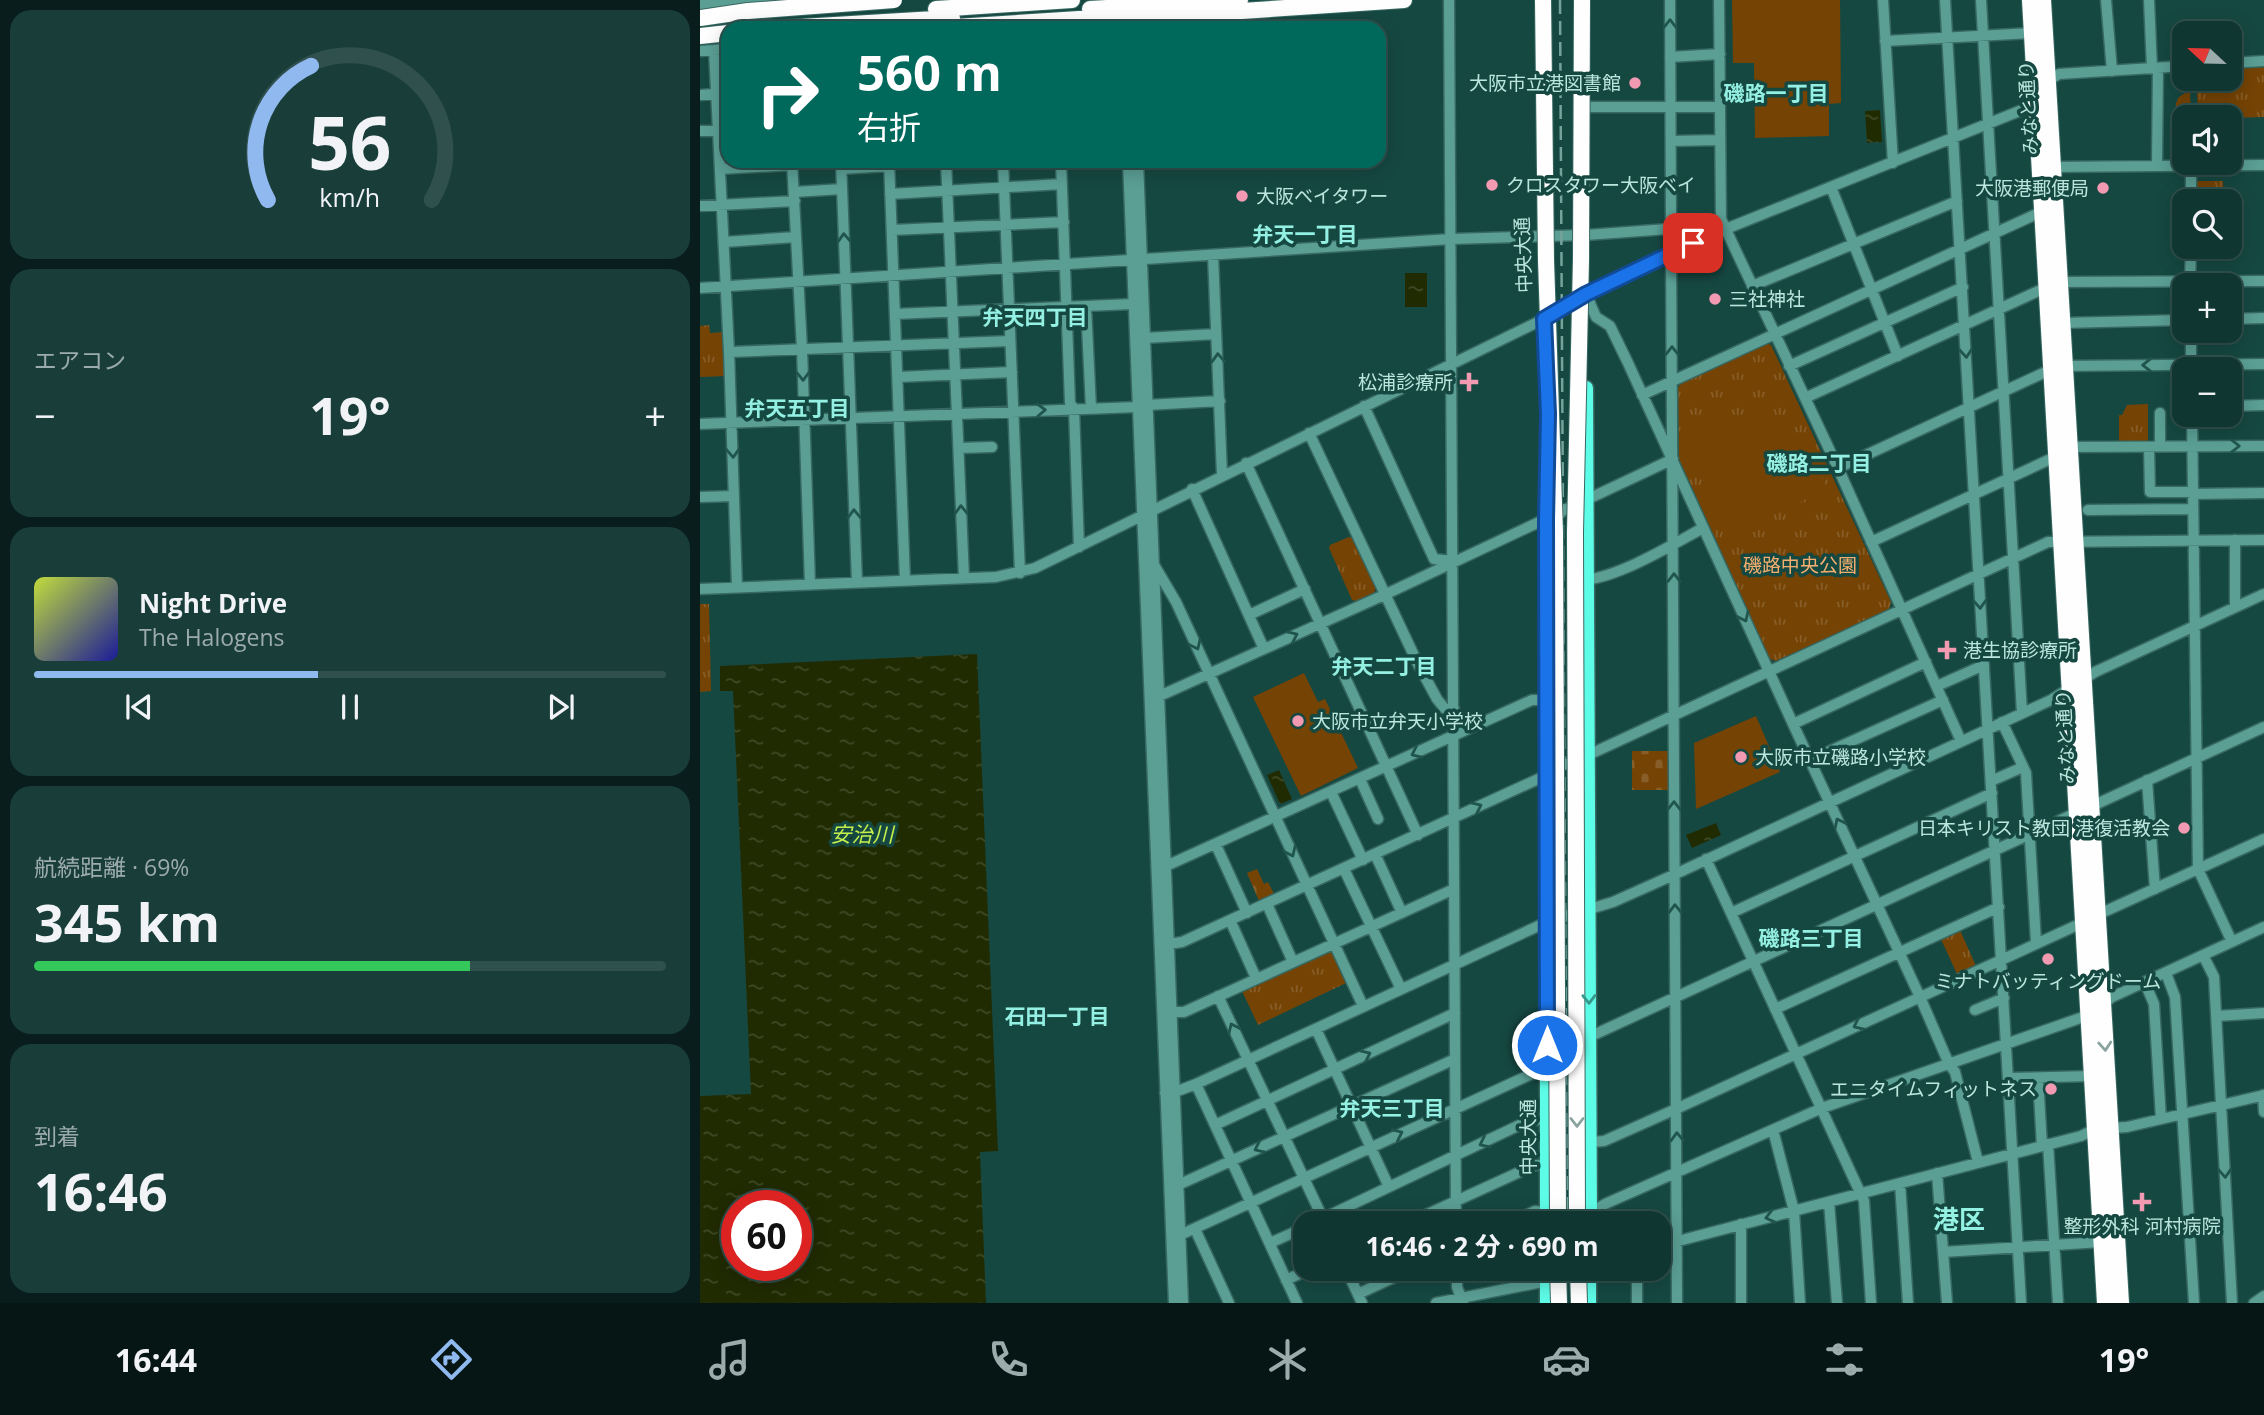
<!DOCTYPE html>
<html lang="ja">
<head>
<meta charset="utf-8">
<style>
  :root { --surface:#103632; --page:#193e3a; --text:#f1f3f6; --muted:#9cabac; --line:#30504d; --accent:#90b9f0 }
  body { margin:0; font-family:"Open Sans","Noto Sans JP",sans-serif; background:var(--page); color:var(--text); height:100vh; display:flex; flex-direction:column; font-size:26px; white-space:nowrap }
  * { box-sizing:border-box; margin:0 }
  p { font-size:23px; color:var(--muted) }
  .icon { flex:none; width:38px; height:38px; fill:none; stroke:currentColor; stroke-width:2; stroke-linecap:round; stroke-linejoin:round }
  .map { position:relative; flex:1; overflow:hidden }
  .drawer { display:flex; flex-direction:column; gap:10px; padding:10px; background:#091e1c; width:700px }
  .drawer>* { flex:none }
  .banner { position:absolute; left:21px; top:21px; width:665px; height:147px; border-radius:21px; box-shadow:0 4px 18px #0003,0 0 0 2px var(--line); background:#00695c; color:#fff; overflow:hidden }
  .needle { width:46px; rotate:292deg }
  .buttons { position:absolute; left:1472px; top:21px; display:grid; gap:14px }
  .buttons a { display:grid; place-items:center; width:70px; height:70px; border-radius:14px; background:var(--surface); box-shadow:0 4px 18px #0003,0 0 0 2px var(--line); font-size:35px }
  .speed { position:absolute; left:21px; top:1190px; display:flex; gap:14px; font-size:35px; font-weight:700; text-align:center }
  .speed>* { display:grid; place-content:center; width:91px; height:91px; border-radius:50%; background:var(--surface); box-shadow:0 4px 18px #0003,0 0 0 2px var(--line); line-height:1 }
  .speed .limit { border:10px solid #d22; background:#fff; color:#111 }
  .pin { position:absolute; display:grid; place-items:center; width:60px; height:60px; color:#fff; margin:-30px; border-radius:14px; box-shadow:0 4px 10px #0006 }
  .me { position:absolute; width:77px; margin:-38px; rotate:0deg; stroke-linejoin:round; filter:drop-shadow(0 0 5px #0008) }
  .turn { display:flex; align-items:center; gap:24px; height:147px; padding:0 21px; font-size:32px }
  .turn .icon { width:91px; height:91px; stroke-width:2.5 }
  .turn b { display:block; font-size:49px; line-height:60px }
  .big { font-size:52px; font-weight:700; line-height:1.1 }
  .drawer .tile { flex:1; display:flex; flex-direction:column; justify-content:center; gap:10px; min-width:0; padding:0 24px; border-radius:21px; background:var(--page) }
  .drawer .dial { align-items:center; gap:0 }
  .dial svg { height:182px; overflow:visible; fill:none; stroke:var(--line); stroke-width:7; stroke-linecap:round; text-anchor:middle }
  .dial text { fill:var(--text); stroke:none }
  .song { display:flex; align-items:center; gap:21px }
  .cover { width:84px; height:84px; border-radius:10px; background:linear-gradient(135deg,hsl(70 70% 55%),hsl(240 70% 35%)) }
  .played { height:7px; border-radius:4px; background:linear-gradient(90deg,var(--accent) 45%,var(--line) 45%) }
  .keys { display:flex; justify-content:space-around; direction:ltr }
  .heat { display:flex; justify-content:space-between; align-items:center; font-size:38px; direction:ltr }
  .charge { height:10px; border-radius:5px; background:linear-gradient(90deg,#34c759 69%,var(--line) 0) }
  .trip { position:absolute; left:593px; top:1211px; width:378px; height:70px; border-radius:21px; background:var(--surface); box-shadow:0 4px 18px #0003,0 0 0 2px var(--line); font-weight:700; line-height:70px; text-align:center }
  .menu { display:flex; height:112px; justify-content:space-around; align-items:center; background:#061614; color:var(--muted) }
  .menu .icon { width:49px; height:49px }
  .menu .selected { color:var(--accent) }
  .menu b { font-size:32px; color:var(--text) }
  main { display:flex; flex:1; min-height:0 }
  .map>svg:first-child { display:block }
  .grass { fill:url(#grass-tufts) }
  .cemetery { fill:url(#cemetery-stones) }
  .pitch { fill:#754304 }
  .water { fill:url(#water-ripples); fill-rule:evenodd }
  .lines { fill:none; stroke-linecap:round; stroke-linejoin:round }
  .minor-casing { stroke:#376861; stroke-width:13 }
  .major-casing { stroke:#376861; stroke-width:17 }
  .highway-casing { stroke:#376861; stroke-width:18 }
  .minor { stroke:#5a9e94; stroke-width:10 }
  .major { stroke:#5dfce7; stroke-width:14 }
  .highway { stroke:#fefefe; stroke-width:16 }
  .rail { stroke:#75a39c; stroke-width:2.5; stroke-dasharray:14 7; stroke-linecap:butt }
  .highway-bridge-casing { stroke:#376861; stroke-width:18; stroke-linecap:butt }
  .highway-bridge { stroke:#fefefe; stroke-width:16 }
  .oneway { stroke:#20554e }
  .oneway2 { stroke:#36998c }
  .oneway3 { stroke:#8aa3a0 }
  .route-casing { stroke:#114b97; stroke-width:18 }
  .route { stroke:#1a73e8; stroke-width:12 }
  .poi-dot { fill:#f19ab1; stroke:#164842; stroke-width:2.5 }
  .labels { text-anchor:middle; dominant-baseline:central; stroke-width:7; stroke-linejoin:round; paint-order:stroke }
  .poi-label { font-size:19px; fill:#bbe6de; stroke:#164842; text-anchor:start }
  .street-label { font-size:19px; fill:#bbe6de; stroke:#164842 }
  .park-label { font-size:19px; fill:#f4af6f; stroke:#164842 }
  .neighbourhood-label { font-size:21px; font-weight:bold; fill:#94f0e2; stroke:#164842 }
  .water-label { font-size:21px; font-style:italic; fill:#c4ee4b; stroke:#164842 }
  .district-label { font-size:26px; font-weight:bold; fill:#94f0e2; stroke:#164842 }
</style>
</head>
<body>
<main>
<section class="drawer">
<div class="tile dial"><svg viewBox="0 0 100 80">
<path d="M14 69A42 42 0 1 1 86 69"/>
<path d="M14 69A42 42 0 0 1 33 10" stroke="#90b9f0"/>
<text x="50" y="56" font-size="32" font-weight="700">56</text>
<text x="50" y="72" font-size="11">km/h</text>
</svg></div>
<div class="tile"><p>エアコン</p>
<div class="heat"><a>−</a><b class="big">19°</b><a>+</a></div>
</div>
<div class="tile">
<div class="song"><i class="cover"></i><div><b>Night Drive</b><p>The Halogens</p></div></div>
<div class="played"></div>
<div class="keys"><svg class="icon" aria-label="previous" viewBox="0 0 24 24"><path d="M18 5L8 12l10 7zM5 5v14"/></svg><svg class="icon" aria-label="pause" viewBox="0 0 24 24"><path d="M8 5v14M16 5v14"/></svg><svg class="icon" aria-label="next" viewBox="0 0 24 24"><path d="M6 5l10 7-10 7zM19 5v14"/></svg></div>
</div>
<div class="tile"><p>航続距離 · 69%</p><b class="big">345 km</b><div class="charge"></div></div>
<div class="tile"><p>到着</p><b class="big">16:46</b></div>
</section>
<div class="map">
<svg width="1564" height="1303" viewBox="0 0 1564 1303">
  <defs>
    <pattern id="grass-tufts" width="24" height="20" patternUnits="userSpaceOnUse" patternTransform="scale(1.75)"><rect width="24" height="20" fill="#754304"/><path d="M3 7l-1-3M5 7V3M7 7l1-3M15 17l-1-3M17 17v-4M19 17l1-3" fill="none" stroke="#875e28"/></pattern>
    <pattern id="cemetery-stones" width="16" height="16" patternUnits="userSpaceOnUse" patternTransform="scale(1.75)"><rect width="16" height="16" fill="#754304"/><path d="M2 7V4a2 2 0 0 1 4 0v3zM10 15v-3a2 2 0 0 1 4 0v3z" fill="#875e28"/></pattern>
    <pattern id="water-ripples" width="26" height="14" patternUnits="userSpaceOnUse" patternTransform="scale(1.75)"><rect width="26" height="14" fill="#212b02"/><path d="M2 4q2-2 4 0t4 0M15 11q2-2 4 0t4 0" fill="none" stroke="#3f4a26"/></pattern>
  </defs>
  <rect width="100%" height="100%" fill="#164842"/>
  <path class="grass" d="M1564 65V117L1530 118 1524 117V110L1498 111 1496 79H1530V67Z
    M1490 90 1491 117H1484V151H1474L1476 103 1479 97Z
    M1495 181H1523L1524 201H1495Z
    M9 325 10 333 24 332 26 376 0 377V326Z
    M1066 343 1071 345 1191 602 1189 610 1076 661 1070 659 979 459 978 388 981 382Z
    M1448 404V441L1419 442V415H1422L1427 405Z
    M649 537 653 538 676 588 674 593 656 601 652 600 629 548 630 545Z
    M0 604H9L11 691 0 692Z
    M1259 928 1276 966 1257 974 1240 937Z
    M627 951 633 953 646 983 558 1025 542 991Z"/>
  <path class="cemetery" d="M932 751H969V790H932Z
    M557 869 564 884 568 882 574 894 559 901 547 873Z"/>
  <path class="pitch" d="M1032 0H1140L1141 103 1129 104V136L1055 138 1054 63H1033Z
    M1022 418C1081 413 1103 444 1128 489L1034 532 1024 528 988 450 990 435 1009 423Z
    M604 673 618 702 625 699 658 768 601 796 553 697Z
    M1056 716 1080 772 996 809 994 743Z"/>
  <path class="water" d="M1180 110 1182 142 1167 143 1165 111Z
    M705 273H727V307H705Z
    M277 654 298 1151 280 1152 286 1303H0V1096L51 1094 33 691H20V666ZM37 1206H96V1265H37Z
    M579 770 592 799 580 804 567 775Z
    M1016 823 1021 835 992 848 986 835Z"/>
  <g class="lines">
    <g class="minor-casing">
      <path id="minor" d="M749 0 756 1223
        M1019 0 1021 219 1138 468 1261 741
        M1183 0 1193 163
        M1245 0 1321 1303
        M1281 0 1322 713
        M1406 0 1412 71
        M1449 0 1452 68
        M0 5 76 0
        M384 28 396 27 422 19V28
        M1185 41 1332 33
        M14 50 29 352 37 587
        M0 51 28 49
        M970 57 1020 54
        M1530 63 1564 61
        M1346 82 1359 74 1484 66
        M0 95 28 93
        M888 107H1020
        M0 131 28 130
        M971 141 1020 140
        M92 161 102 349 110 584
        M141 161 157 582
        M189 161 205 580
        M246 161 264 578
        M303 161 320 573
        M361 161 370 403 374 409 379 547
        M428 161 474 1303
        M438 161 483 1303
        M1457 166 1458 68
        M1352 167 1564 165
        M20 169 92 165
        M141 169 189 166
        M1131 187 1198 356
        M94 192 142 189
        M190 194 362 184
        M1491 201V166
        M0 206 95 201
        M192 230 364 222
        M24 242 96 237
        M971 251 977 1303
        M513 255 522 475
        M1490 285 1491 247
        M1052 286 1257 201
        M0 288 751 239 886 235 968 229 971 222 970 0
        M886 294 896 317 910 326 928 363 1093 724 1220 997 1249 1064 1255 1072 1278 1162
        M386 306 391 408
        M195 314 433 304
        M1530 319 1564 318
        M1361 323 1484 320
        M1491 331V369
        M444 338 516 334
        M29 352 310 341
        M1089 366 1263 287
        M198 377 312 372
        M942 395 1343 211
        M1105 398 1358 282 1564 281
        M447 405 520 401
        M664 406 734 559 753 561
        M1530 406 1564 405
        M1460 413V447
        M1492 415 1498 869 1532 942
        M0 424 437 407
        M609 433 718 664 737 699 745 709H754
        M1368 447 1564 446
        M1449 447 1450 492H1489L1493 494 1564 493
        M259 448 292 447
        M546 463 718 835
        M1138 468 1352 369 1364 366 1564 364
        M492 489 564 649
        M0 497 34 496
        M1388 510 1492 509
        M1171 542 1357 456
        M453 563 476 602 663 1006
        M885 580C921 576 970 546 1003 528
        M0 589 296 577 335 568 844 319 886 294 971 251 1322 110 1337 99
        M1535 607V540
        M549 615 605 589
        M1237 686 1284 665
        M455 698 684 595 973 459
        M1302 722 1326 773 1336 942
        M1093 724 1226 662
        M1110 760 1243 700
        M660 779 678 819
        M1447 780 1455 889
        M1291 781 1323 767
        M631 792 663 860
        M1390 807 1564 727
        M516 845 547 913
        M675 854 702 913
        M1006 859 1164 1201 1171 1303
        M466 866 832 700H846
        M644 869 701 989
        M567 904 593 962
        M1031 913 1292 793
        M1397 915 1564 839
        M530 920 556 978
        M469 944 482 942 847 775 856 764H877L886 756 1348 542 1564 540
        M1503 955 1514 977 1532 1303
        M1466 973 1475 997 1494 1303
        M1445 983 1454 1004 1461 1119
        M518 996 625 1223
        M1075 1009 1299 907
        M1275 1010 1304 998
        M472 1012H484L754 889
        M1517 1016 1564 1013
        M616 1029 689 1187
        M1308 1078 1393 1076
        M1338 1078 1342 1146
        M496 1084 597 1303
        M465 1093 475 1092 496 1084 847 922 913 902 969 877 1351 700 1395 672 1564 594
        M1563 1095 1564 1112
        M515 1125 755 1013
        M1073 1130 1094 1211 1100 1303
        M890 1142 904 1141 976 1109 1384 922
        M1348 1144 1358 1303
        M1237 1173 1247 1303
        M1200 1183 1208 1303
        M478 1185 755 1059
        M1129 1202 1137 1303
        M886 1213H890L905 1204 1122 1108 1389 1015 1412 997 1564 927
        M613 1223 828 1121 847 1119
        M708 1223 835 1165H847
        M809 1223 835 1211 852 1213
        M495 1229 529 1303
        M480 1235 847 1067 857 1051 879 1050 889 1037 1378 812
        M570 1243 606 1227
        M959 1246 1381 1136 1395 1129 1427 1127 1564 1095
        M1243 1252 1401 1242
        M646 1269 662 1303
        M757 1269V1287L763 1303
        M937 1269V1303
        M586 1280 610 1269
        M658 1294 712 1269
        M736 1303 847 1281 858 1274 882 1270
        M1041 1303V1224
        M1554 1303 1564 1296"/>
    </g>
    <g class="major-casing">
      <path id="major" d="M886 388 890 1223
        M847 491V1223
        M847 1269V1303
        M889 1269V1303"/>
    </g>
    <g class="highway-casing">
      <path id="highway" d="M1330 0 1405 1303
        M1343 0 1421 1303
        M236 9 372 0
        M390 9 540 0
        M101 27 252 18
        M240 28 395 18 422 19 704 0
        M0 36 28 33"/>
    </g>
    <use href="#minor" class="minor"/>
    <use href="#major" class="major"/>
    <use href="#highway" class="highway"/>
    <path class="rail" d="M860 0 867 1223
      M871 1269 872 1303"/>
    <g class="highway-bridge-casing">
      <path id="highway-bridge" d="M843 0 846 260 855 533 858 1223
        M0 18 48 11 194 0
        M82 28 101 27
        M877 1223 875 532 881 259 882 0
        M858 1269 859 1303
        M878 1269 879 1303"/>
    </g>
    <use href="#highway-bridge" class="highway-bridge"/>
  </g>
  <defs><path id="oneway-chevron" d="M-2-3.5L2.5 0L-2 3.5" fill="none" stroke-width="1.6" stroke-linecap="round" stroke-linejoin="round" transform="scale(1.75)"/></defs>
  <g class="oneway">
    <use href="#oneway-chevron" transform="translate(970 24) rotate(-90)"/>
    <use href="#oneway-chevron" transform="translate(144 238) rotate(-93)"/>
    <use href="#oneway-chevron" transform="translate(972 351) rotate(-90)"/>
    <use href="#oneway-chevron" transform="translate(1266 353) rotate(86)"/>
    <use href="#oneway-chevron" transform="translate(518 358) rotate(-93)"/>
    <use href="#oneway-chevron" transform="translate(1447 365) rotate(179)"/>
    <use href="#oneway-chevron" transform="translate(103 376) rotate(89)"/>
    <use href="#oneway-chevron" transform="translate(341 410) rotate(-2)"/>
    <use href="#oneway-chevron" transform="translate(1535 446)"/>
    <use href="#oneway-chevron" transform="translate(33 453) rotate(87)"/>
    <use href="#oneway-chevron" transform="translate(261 510) rotate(-92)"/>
    <use href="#oneway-chevron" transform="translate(154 514) rotate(-92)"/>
    <use href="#oneway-chevron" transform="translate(974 578) rotate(-90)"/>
    <use href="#oneway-chevron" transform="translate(1280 604) rotate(87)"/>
    <use href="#oneway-chevron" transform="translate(1044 617) rotate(65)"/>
    <use href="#oneway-chevron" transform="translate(593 636) rotate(-25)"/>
    <use href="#oneway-chevron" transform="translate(496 645) rotate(65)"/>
    <use href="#oneway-chevron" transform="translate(716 753) rotate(155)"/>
    <use href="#oneway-chevron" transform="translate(974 806) rotate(-90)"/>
    <use href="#oneway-chevron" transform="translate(777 807) rotate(-25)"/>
    <use href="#oneway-chevron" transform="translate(1139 823) rotate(-116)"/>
    <use href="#oneway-chevron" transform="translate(591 852) rotate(65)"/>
    <use href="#oneway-chevron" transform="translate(975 909) rotate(-91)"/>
    <use href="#oneway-chevron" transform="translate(1158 1025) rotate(155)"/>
    <use href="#oneway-chevron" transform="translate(533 1028) rotate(-115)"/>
    <use href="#oneway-chevron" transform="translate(666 1055) rotate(-25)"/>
    <use href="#oneway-chevron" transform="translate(698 1134) rotate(-25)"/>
    <use href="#oneway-chevron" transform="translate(977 1137) rotate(-92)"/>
    <use href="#oneway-chevron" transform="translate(784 1143) rotate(154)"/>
    <use href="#oneway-chevron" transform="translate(559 1148) rotate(155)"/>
    <use href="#oneway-chevron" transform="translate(1525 1173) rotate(87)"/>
    <use href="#oneway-chevron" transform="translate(1070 1217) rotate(166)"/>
  </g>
  <use class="oneway2" href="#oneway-chevron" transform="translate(889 999) rotate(89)"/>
  <g class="oneway3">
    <use href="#oneway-chevron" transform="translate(1405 1046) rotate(86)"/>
    <use href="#oneway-chevron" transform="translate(877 1122) rotate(90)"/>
  </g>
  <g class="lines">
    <g class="route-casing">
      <path id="route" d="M847 1045 846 520 848 414 844 319 886 294 993 243"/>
    </g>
    <use href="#route" class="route"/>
  </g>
  <g class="poi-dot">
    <circle cx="935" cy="83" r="7"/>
    <circle cx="792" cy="185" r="7"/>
    <circle cx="1403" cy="188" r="7"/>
    <circle cx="542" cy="196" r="7"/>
    <circle cx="1015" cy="299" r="7"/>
    <path d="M765.5 371.5h7v7h7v7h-7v7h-7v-7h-7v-7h7z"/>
    <path d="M1243.5 639.5h7v7h7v7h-7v7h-7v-7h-7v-7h7z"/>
    <circle cx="598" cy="721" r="7"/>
    <circle cx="1041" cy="757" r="7"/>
    <circle cx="1484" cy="828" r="7"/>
    <circle cx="1348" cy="959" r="7"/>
    <circle cx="1351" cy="1089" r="7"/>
    <path d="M1438.5 1191.5h7v7h7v7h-7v7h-7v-7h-7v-7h7z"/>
  </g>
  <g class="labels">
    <g class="poi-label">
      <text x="921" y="83" text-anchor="end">大阪市立港図書館</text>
      <text x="806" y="185">クロスタワー大阪ベイ</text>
      <text x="1389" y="188" text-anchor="end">大阪港郵便局</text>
      <text x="556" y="196">大阪ベイタワー</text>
      <text x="1029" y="299">三社神社</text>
      <text x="753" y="382" text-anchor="end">松浦診療所</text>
      <text x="1263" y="650">港生協診療所</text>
      <text x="612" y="721">大阪市立弁天小学校</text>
      <text x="1055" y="757">大阪市立磯路小学校</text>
      <text x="1470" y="828" text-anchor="end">日本キリスト教団 港復活教会</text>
      <text x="1348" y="981" text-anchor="middle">ミナトバッティングドーム</text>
      <text x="1337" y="1089" text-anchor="end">エニタイムフィットネス</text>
      <text x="1442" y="1226" text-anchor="middle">整形外科 河村病院</text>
    </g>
    <g class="street-label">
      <text transform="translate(1328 108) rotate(-93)">みなと通り</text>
      <text transform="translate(823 255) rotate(-92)">中央大通</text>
      <text transform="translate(1365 737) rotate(-93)">みなと通り</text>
      <text transform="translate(828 1137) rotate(-90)">中央大通</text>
    </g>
    <g class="park-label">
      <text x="1100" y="565">磯路中央公園</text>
    </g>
    <g class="neighbourhood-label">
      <text x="1076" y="93">磯路一丁目</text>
      <text x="605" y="234">弁天一丁目</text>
      <text x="335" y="317">弁天四丁目</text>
      <text x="97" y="408">弁天五丁目</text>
      <text x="1119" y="463">磯路二丁目</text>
      <text x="684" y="666">弁天二丁目</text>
      <text x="1111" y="938">磯路三丁目</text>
      <text x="357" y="1016">石田一丁目</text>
      <text x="692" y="1108">弁天三丁目</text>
    </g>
    <g class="water-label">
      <text x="162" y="834">安治川</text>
    </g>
    <g class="district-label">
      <text x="1259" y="1219">港区</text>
    </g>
  </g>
</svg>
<div class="buttons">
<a><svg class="needle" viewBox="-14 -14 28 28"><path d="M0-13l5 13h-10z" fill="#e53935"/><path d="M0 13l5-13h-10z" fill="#9cabac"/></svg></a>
<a><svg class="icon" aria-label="sound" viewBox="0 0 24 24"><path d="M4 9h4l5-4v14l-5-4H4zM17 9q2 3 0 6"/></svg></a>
<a><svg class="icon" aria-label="search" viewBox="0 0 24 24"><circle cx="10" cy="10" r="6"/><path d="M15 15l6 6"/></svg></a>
<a>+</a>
<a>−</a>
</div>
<div class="speed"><div class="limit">60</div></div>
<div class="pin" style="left:993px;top:243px;background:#d93025"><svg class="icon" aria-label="arrive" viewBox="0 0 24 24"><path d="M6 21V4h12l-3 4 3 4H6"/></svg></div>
<svg class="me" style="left:847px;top:1045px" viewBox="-20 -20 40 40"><circle r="17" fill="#1a73e8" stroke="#fff" stroke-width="3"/><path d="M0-11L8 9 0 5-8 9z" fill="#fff"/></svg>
<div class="trip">16:46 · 2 分 · 690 m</div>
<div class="banner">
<div class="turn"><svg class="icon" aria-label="right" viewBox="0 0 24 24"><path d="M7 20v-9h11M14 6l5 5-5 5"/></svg><div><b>560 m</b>右折</div></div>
</div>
</div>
</main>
<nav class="menu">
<b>16:44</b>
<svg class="icon selected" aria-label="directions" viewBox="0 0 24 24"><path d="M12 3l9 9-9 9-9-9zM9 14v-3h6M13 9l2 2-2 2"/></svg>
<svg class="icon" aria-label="music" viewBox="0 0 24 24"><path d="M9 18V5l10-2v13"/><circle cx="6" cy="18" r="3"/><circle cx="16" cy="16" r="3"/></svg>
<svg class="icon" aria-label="phone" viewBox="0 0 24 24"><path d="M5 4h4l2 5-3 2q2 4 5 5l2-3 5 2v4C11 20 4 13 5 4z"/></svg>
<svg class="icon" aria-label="climate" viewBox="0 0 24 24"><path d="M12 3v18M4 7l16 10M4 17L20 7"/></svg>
<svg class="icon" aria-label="car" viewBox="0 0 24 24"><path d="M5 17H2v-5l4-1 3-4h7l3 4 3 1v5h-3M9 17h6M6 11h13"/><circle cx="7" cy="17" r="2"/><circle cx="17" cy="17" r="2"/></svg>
<svg class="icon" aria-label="filters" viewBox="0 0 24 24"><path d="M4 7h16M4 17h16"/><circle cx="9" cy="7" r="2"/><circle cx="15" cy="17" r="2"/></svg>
<b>19°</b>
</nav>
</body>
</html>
